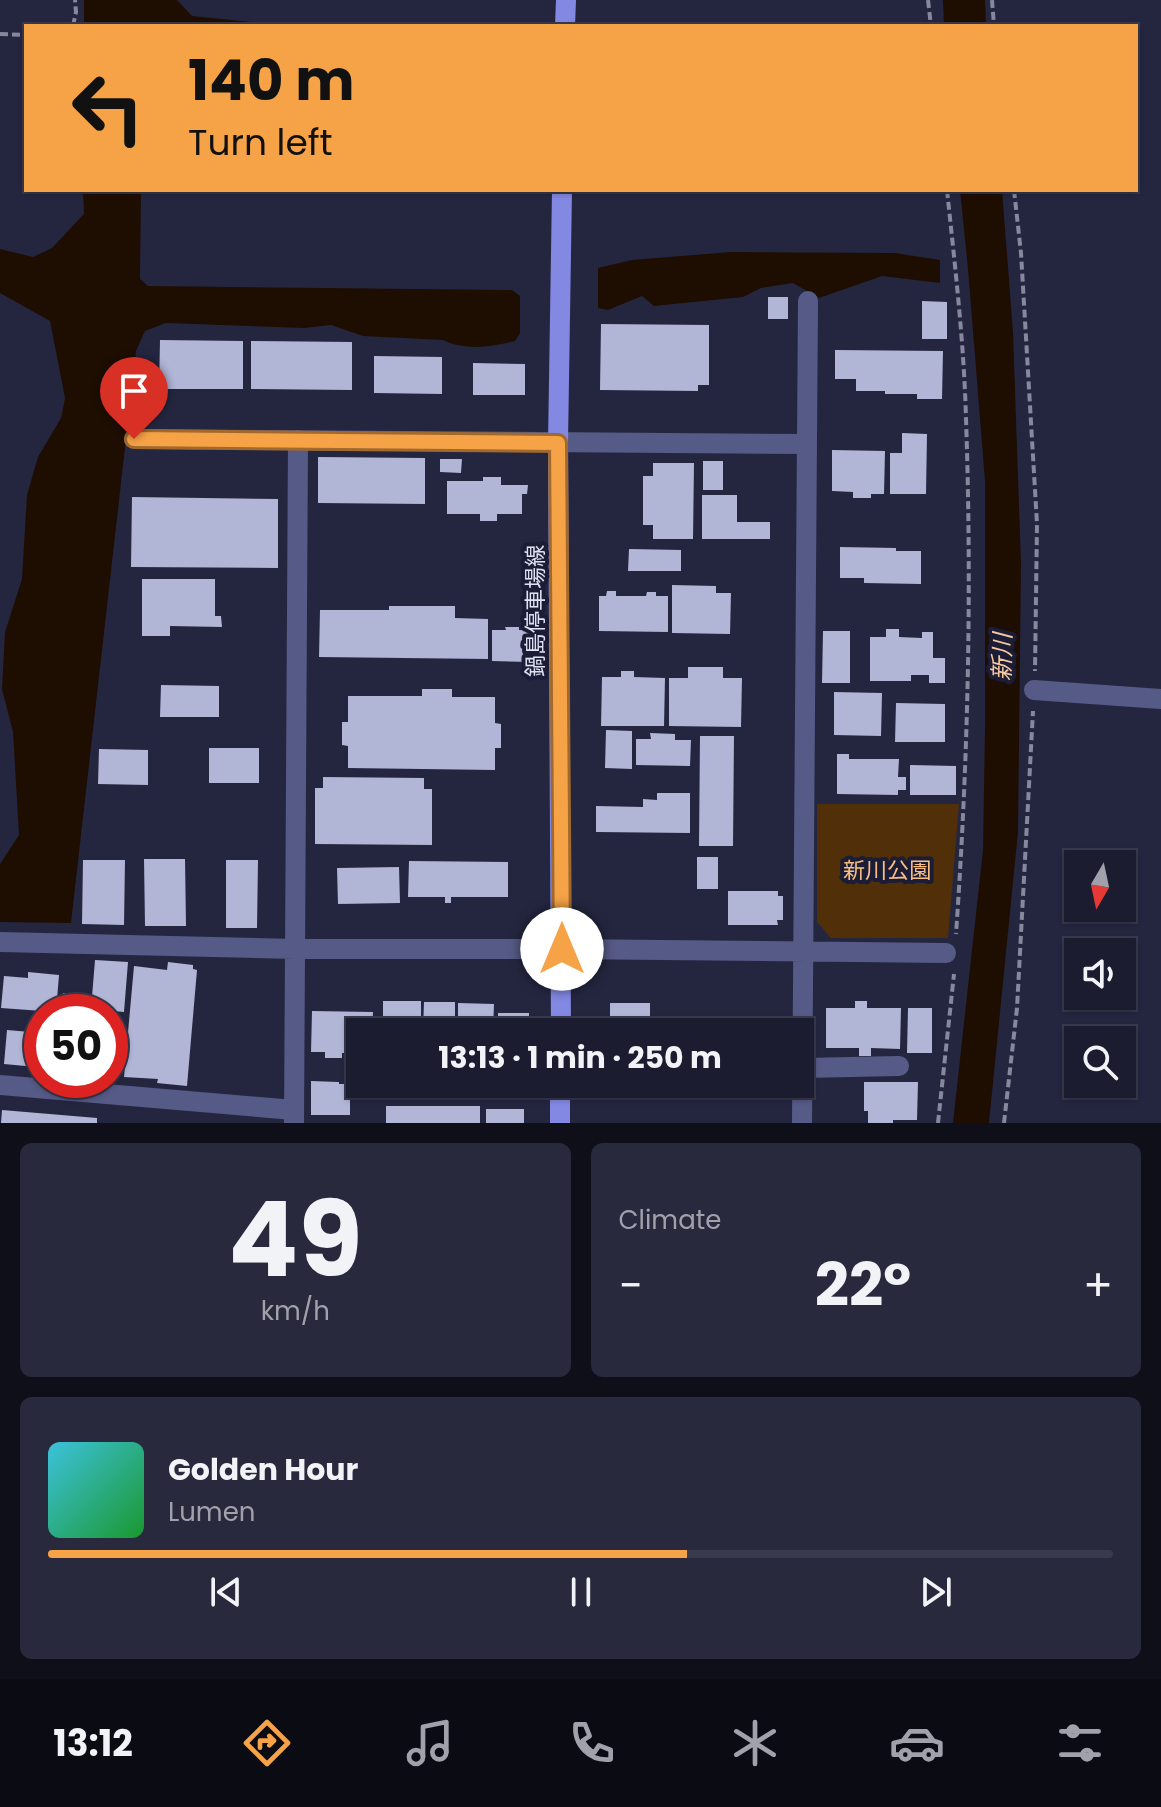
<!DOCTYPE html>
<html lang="en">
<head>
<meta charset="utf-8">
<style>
  :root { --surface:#1b1c30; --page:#28293c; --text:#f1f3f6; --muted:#a0a1ab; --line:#393a4c; --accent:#f6a246 }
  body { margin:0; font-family:Poppins,"Noto Sans JP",sans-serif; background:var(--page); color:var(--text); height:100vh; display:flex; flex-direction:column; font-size:30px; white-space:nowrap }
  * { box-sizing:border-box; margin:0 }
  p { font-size:26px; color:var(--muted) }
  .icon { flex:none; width:44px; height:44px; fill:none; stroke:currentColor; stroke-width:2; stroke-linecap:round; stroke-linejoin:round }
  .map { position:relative; height:1123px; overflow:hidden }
  .panel { display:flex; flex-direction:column; gap:20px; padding:20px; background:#0f0f1a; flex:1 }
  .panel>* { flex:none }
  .top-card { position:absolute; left:24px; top:24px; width:1114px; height:168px; border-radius:0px; box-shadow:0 2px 6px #0004,0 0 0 2px var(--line); background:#f6a246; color:#111; overflow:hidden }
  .needle { width:52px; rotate:189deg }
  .tools { position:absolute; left:1064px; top:850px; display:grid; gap:16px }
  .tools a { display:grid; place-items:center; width:72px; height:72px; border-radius:0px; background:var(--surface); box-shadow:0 2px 6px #0004,0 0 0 2px var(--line); font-size:40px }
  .speed { position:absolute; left:24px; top:994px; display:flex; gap:16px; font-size:40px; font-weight:700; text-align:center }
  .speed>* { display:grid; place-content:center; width:104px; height:104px; border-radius:50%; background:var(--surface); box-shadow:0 2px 6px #0004,0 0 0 2px var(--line); line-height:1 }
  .speed .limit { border:12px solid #d22; background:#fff; color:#111 }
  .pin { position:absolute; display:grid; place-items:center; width:68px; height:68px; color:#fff; margin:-82px -34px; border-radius:50% 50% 50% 0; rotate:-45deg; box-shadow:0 0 8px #0007 }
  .pin .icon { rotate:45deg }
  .me { position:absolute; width:88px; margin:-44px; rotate:0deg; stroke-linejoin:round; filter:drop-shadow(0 0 6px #0008) }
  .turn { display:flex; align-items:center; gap:28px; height:168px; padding:0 32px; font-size:36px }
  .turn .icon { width:104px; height:104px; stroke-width:2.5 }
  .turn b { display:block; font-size:56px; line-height:68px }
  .big { font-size:60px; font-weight:700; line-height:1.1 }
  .panel .card { flex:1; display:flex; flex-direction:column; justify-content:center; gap:12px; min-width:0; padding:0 28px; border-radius:12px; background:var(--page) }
  .panel .dial { align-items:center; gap:0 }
  .dial b { font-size:104px; line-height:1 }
  .song { display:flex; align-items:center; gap:24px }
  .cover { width:96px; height:96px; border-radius:12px; background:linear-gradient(135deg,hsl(190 70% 55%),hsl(130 70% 35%)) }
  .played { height:8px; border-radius:4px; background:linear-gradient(90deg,var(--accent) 60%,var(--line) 60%) }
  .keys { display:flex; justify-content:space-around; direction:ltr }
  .heat { display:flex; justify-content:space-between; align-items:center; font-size:44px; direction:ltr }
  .panel .tiles { flex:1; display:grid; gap:20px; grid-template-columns:1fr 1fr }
  .card:last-child { grid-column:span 2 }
  .trip { position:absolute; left:346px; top:1018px; width:468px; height:80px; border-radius:0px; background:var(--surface); box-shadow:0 2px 6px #0004,0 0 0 2px var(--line); font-weight:700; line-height:80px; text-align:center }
  .tab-bar { display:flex; height:128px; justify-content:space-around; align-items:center; background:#0b0b13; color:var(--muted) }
  .tab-bar .icon { width:56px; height:56px }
  .tab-bar .selected { color:var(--accent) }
  .tab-bar b { font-size:36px; color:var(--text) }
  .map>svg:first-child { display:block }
  .green { fill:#502f09 }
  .water { fill:#1e0e01 }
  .building { fill:#b1b5d6 }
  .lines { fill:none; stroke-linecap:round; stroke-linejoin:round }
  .path { stroke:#86889d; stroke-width:4; stroke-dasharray:8 4; stroke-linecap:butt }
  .minor { stroke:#565a86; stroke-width:20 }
  .major { stroke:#8388e2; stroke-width:20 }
  .route-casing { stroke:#a0692e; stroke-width:20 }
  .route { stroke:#f6a246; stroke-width:14 }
  .labels { text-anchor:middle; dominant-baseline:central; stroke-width:8; stroke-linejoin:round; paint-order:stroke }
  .street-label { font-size:22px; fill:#e0e2f4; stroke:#1b1c36 }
  .park-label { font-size:22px; fill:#fabe83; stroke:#1b1c36 }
  .water-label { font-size:24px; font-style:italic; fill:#f5c89d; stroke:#1b1c36 }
</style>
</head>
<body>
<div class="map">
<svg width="1161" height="1123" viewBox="0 0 1161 1123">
  <rect width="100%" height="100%" fill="#242640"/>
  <path class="green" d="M817 804H959L948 938H831L817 922Z"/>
  <path class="water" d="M84 0H177L192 16 290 26H84Z
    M943 0H985L986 26H944Z
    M83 190H141L140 279 148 286 512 290 520 296V333L515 341C491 347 466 351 443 340L363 336 331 325 304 328 166 323 145 331 136 351 71 923 0 922V864L19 835 13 732 2 689 5 632 22 579 27 495 38 457 61 418 65 398 50 321 0 293V249L33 257 52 248 84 214Z
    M960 190H1002L1013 332 1021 563 1018 832 989 1123H953L983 850 985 726V481L968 269Z
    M731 252 895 253 940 260V283L882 276 819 298 793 283 761 288 743 297 654 306 642 296 608 310 598 308V268L632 260Z"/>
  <path class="building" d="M768 297H788V319H768Z
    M922 301 947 302V339H922Z
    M601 324 709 325V385H698V391L600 390Z
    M160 340 243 341V389H159Z
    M251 341 352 342V390L251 389Z
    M835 350 943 351 942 399H917V394H885V391H856V379H835Z
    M374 356 442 357V394L374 393Z
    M473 363 525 364V395H473Z
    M902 433 927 434 926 494H890V453H902Z
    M832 450 885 451 884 494H871V498H853V492L832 491Z
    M318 457 425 458V504L318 503Z
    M440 459H462L461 473 440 472Z
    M703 461H723V490H703Z
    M653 463H694L693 539H653V525H643V476H653Z
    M483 477H501V485H528L527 494H522V514H497V521H480V514H447V481H483Z
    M702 495H737V522H770V539H702Z
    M132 497 278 499V568L131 567Z
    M840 547 896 548V551H921V584L864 583V578H840Z
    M629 549 681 550V571H628Z
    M142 579H215V616H221L222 627 170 626V636H142Z
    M672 585 716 586V593H731L730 634 672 633Z
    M607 591H616V596H646L647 592H656V596H668V632L599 631V596H606Z
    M389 606H455V618L488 619V659L319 657 320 610H389Z
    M505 627H519V630H532V662L492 661V630H506Z
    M886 629H899V637L922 638V632H933V658H945V683H929V675H911V681H870V637H886Z
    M823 631H850V683H822Z
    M688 667H723V678H742L741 727 669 726V678H688Z
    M621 671H634V677L665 678 664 726H601L602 677H621Z
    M161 685 219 686V717H160Z
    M422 689H452V697H495V723L501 724V748H495V770L348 768V746L342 745V722H348V696H422Z
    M834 692 882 693 881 736 834 735Z
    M896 703 945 704V742H895Z
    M606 730 632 731V769L605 768Z
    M650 733 675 734V740H691L690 766 636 765V739H651Z
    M700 736H734L733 846H699Z
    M209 748H259V783H209Z
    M99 749 148 750V785L98 784Z
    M837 754H849V759H899L898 777H906V790H898V795L837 794Z
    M910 765 956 766V795H910Z
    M323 777 424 778V789H432V845L315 844V788H323Z
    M657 793H690V833L596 832V806L643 807V799L657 800Z
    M697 857H718V889H697Z
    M144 859H185L186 926H145Z
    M83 860H125L124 925 82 924Z
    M226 860H258L257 928H226Z
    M409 861 508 862V897H451V903H445V897H408Z
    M399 867 400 903 338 904 337 868Z
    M728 891H778V896H783V920H777L778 925H728Z
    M95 960 128 962 124 1012 91 1009Z
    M168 962 193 965V969L197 970 187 1086 157 1083 158 1079 124 1077 134 966 167 970Z
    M28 972 59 975 56 1012 1 1008 4 976 28 978Z
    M63 993 86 994 85 1012H62Z
    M383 1001H421V1032H383Z
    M855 1001H867V1008H901L900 1049 871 1048V1056H859V1048H826V1008H855Z
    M424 1002H455V1032H423Z
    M458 1003 494 1004 493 1032H458Z
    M610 1003H650V1032H610Z
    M908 1008H932V1053H907Z
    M312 1011 373 1012 372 1032H360V1053H342V1058H325V1052H311Z
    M498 1013H529V1032H498Z
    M7 1030 42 1033V1056H38L36 1067 4 1064Z
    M110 1042 120 1043 117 1076H110Z
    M311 1081 339 1082V1084H350V1115H311Z
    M864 1082H918L917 1120H893V1123H868V1111H864Z
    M386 1106H480V1123H386Z
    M486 1109H524V1123H486Z
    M2 1110 97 1118V1123H1Z"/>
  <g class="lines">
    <path class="path" d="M928 0 931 26
      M992 0 994 26
      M73 26 76 12 75 0
      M0 34 26 35
      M947 190C955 266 964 343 966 419 972 591 968 762 956 934
      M1014 190 1021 253 1037 524 1035 671
      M938 1123 954 974
      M1004 1123 1017 1008 1033 711"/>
    <path class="minor" d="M134 439 807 444
      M1034 690 1161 699
      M0 942 295 949H562L946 953
      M803 1068 899 1066
      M0 1085 294 1110
      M294 1123 298 440
      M802 1123 808 301"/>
    <path class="major" d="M565 26 566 0
      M561 1032 558 443 562 190
      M560 1123V1084"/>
  </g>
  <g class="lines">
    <g class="route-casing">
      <path id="route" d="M134 439 558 443 562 949"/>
    </g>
    <use href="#route" class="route"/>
  </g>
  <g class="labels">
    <g class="street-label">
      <text transform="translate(535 611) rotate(-90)">鍋島停車場線</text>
    </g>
    <g class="park-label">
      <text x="887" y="870">新川公園</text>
    </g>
    <g class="water-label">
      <text transform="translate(1002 657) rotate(-89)">新川</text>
    </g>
  </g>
</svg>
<div class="tools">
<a><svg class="needle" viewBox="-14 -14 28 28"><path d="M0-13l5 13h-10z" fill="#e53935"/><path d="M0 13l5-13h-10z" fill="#a0a1ab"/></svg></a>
<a><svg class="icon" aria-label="sound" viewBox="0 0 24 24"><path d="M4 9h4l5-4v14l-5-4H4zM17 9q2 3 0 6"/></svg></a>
<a><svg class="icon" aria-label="search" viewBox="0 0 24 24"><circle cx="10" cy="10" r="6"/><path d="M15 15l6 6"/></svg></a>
</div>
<div class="speed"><div class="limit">50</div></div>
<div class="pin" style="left:134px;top:439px;background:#d93025"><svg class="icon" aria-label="arrive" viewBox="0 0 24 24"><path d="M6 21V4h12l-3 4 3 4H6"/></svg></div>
<svg class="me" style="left:562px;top:949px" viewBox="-20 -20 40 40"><circle r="19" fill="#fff"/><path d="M0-13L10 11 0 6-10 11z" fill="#f6a246"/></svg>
<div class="trip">13:13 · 1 min · 250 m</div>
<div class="top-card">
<div class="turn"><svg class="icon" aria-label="left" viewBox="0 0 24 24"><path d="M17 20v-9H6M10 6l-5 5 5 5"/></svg><div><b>140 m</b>Turn left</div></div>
</div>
</div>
<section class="panel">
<div class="tiles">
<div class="card dial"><b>49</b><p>km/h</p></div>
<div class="card"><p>Climate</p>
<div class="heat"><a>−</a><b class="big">22°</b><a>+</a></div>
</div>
<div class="card">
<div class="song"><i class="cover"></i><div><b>Golden Hour</b><p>Lumen</p></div></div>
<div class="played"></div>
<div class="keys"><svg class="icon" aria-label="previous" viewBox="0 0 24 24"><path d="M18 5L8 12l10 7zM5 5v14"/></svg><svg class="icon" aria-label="pause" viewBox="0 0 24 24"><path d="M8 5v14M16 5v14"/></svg><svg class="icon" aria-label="next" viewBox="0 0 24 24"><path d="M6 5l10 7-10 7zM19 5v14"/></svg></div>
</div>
</div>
</section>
<nav class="tab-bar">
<b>13:12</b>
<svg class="icon selected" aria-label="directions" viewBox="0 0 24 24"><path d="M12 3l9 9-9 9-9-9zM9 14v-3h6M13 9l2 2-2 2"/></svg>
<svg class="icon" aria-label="music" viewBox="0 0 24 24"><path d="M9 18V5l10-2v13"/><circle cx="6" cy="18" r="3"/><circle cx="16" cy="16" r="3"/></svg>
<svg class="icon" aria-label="phone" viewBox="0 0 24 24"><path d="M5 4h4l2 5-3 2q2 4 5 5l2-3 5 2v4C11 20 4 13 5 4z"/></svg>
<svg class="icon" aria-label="climate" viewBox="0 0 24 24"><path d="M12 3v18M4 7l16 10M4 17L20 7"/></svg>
<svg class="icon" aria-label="car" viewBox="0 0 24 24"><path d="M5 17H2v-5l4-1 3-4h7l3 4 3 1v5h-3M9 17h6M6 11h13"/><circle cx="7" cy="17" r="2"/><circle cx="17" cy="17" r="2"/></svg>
<svg class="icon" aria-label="filters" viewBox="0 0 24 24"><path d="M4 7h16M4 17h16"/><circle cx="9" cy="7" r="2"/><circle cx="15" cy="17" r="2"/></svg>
</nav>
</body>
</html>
